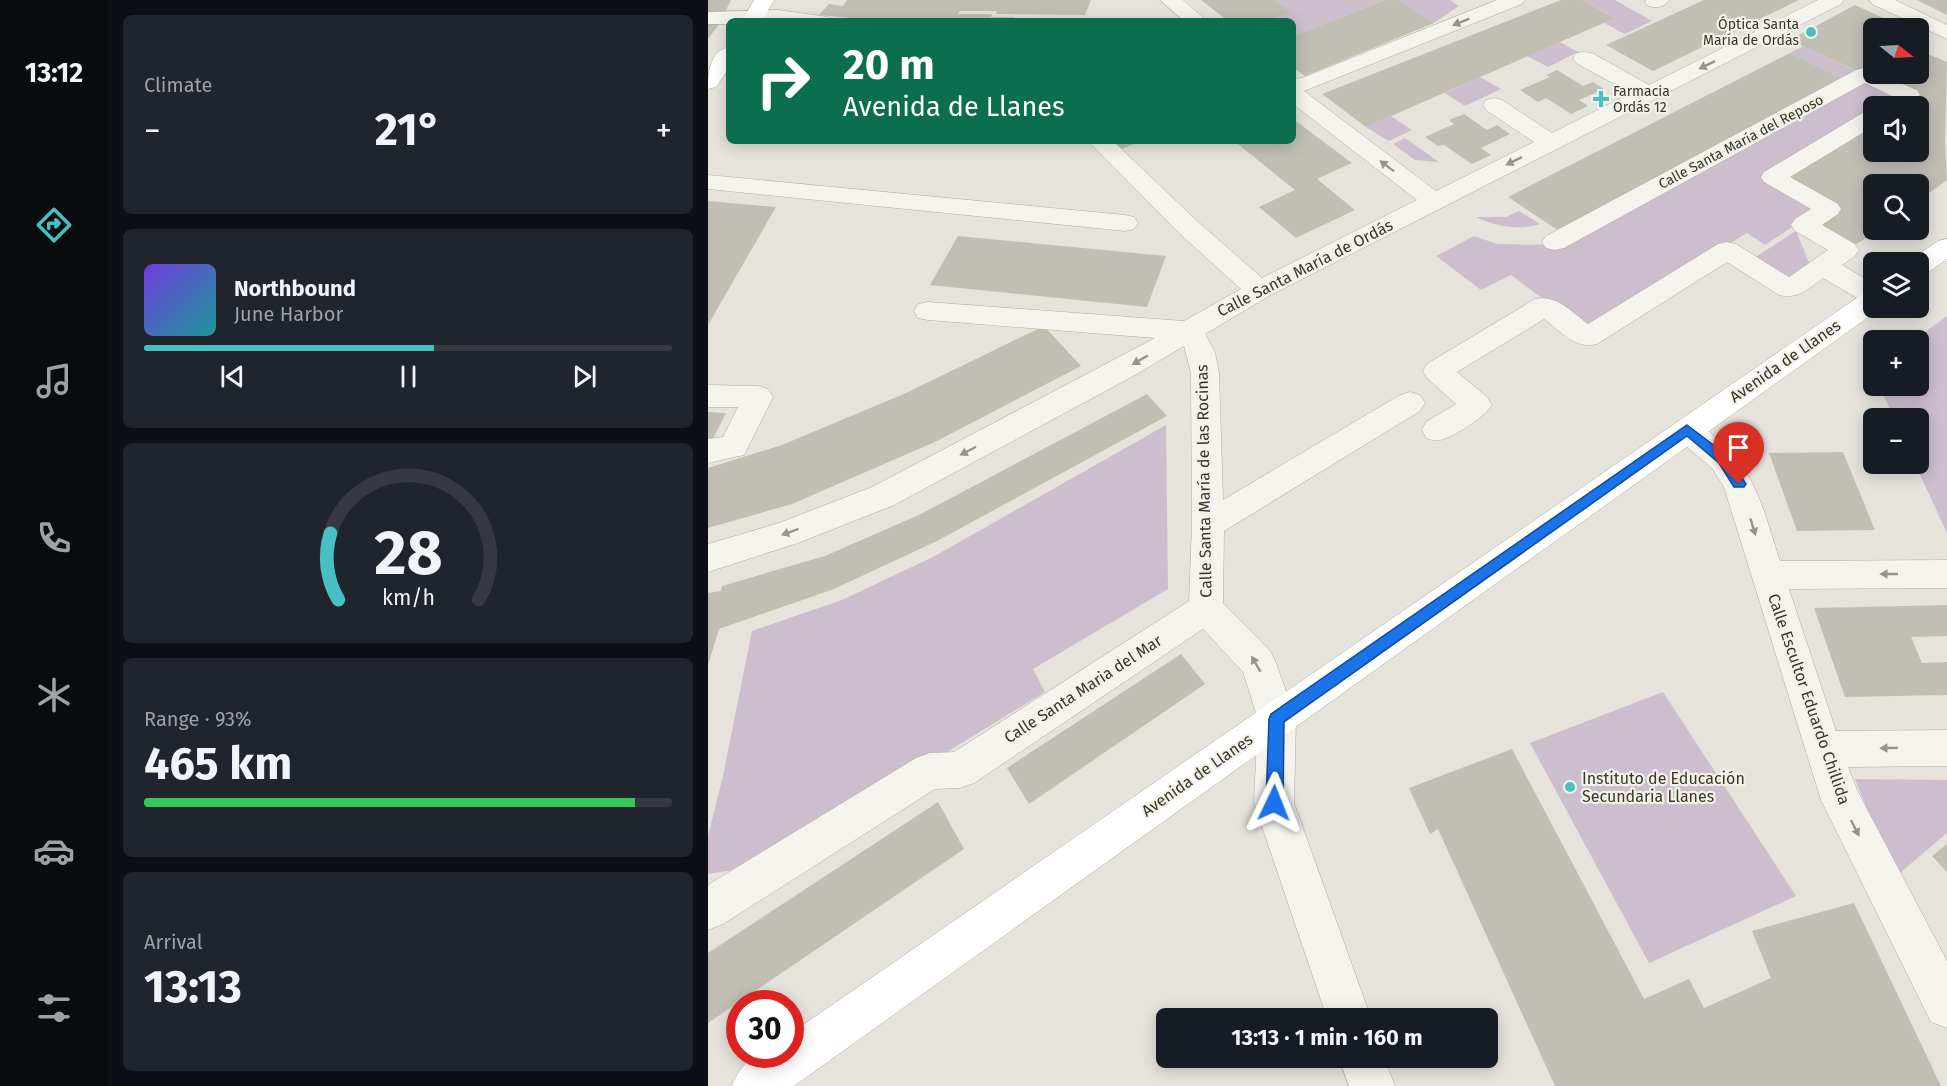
<!DOCTYPE html>
<html lang="en">
<head>
<meta charset="utf-8">
<style>
  :root { --surface:#171b24; --page:#20242c; --text:#f1f3f6; --muted:#9ea1a6; --line:#363941; --accent:#48c0c3 }
  body { margin:0; font-family:"Fira Sans",sans-serif; background:var(--page); color:var(--text); height:100vh; display:flex; flex-direction:column; font-size:22px; white-space:nowrap }
  * { box-sizing:border-box; margin:0 }
  p { font-size:20px; color:var(--muted) }
  .icon { flex:none; width:33px; height:33px; fill:none; stroke:currentColor; stroke-width:2; stroke-linecap:round; stroke-linejoin:round }
  .map { position:relative; flex:1; overflow:hidden }
  .drawer { display:flex; flex-direction:column; gap:15px; padding:15px; background:#0d0f14; width:600px }
  .drawer>* { flex:none }
  .top-card { position:absolute; left:18px; top:18px; width:570px; height:126px; border-radius:9px; box-shadow:0 3px 15px #0003; background:#0b6e4f; color:#fff; overflow:hidden }
  .needle { width:39px; rotate:108deg }
  .tools { position:absolute; left:1155px; top:18px; display:grid; gap:12px }
  .tools a { display:grid; place-items:center; width:66px; height:66px; border-radius:9px; background:var(--surface); box-shadow:0 3px 15px #0003; font-size:30px }
  .speed { position:absolute; left:18px; top:990px; display:flex; gap:12px; font-size:30px; font-weight:700; text-align:center }
  .speed>* { display:grid; place-content:center; width:78px; height:78px; border-radius:50%; background:var(--surface); box-shadow:0 3px 15px #0003; line-height:1 }
  .speed .limit { border:9px solid #d22; background:#fff; color:#111 }
  .pin { position:absolute; display:grid; place-items:center; width:51px; height:51px; color:#fff; margin:-62px -26px; border-radius:50% 50% 50% 0; rotate:-45deg; box-shadow:0 0 6px #0007 }
  .pin .icon { rotate:45deg }
  .me { position:absolute; width:66px; margin:-33px; rotate:2deg; stroke-linejoin:round; filter:drop-shadow(0 0 4px #0008) }
  .turn { display:flex; align-items:center; gap:21px; height:126px; padding:0 18px; font-size:27px }
  .turn .icon { width:78px; height:78px; stroke-width:2.5 }
  .turn b { display:block; font-size:42px; line-height:51px }
  .big { font-size:45px; font-weight:700; line-height:1.1 }
  .drawer .card { flex:1; display:flex; flex-direction:column; justify-content:center; gap:9px; min-width:0; padding:0 21px; border-radius:9px; background:var(--page) }
  .drawer .dial { align-items:center; gap:0 }
  .dial svg { height:156px; overflow:visible; fill:none; stroke:var(--line); stroke-width:7; stroke-linecap:round; text-anchor:middle }
  .dial text { fill:var(--text); stroke:none }
  .song { display:flex; align-items:center; gap:18px }
  .cover { width:72px; height:72px; border-radius:9px; background:linear-gradient(135deg,hsl(260 70% 55%),hsl(180 70% 35%)) }
  .played { height:6px; border-radius:3px; background:linear-gradient(90deg,var(--accent) 55%,var(--line) 55%) }
  .keys { display:flex; justify-content:space-around; direction:ltr }
  .heat { display:flex; justify-content:space-between; align-items:center; font-size:33px; direction:ltr }
  .charge { height:9px; border-radius:4px; background:linear-gradient(90deg,#34c759 93%,var(--line) 0) }
  .trip { position:absolute; left:448px; top:1008px; width:342px; height:60px; border-radius:9px; background:var(--surface); box-shadow:0 3px 15px #0003; font-weight:700; line-height:60px; text-align:center }
  main { display:flex; flex:1; min-height:0 }
  .tabs { display:flex; flex-direction:column; width:108px; justify-content:space-around; align-items:center; background:#090b0e; color:var(--muted) }
  .tabs .icon { width:42px; height:42px }
  .tabs .active { color:var(--accent) }
  .tabs b { font-size:27px; color:var(--text) }
  .map>svg:first-child { display:block }
  .green { fill:#cdbece }
  .building { fill:#c1bfb4 }
  .lines { fill:none; stroke-linecap:round; stroke-linejoin:round }
  .minor-casing { stroke:#aeaca2; stroke-width:1 }
  .major-casing { stroke:#b0ab9c; stroke-width:1 }
  .minor { fill:#f4f3ee; fill-rule:evenodd }
  .major { fill:#fff; fill-rule:evenodd }
  .oneway { fill:#97948a }
  .route { fill:#1a73e8; stroke:#114b97; stroke-width:1.5 }
  .poi-dot { fill:#48c0c3; stroke:#f3f1eb; stroke-width:2 }
  .labels { text-anchor:middle; dominant-baseline:central; stroke-width:4.5; stroke-linejoin:round; paint-order:stroke }
  .far-poi-label { font-size:14px; fill:#3a3627; stroke:#f3f1eb; text-anchor:end }
  .far-street-label { font-size:14px; fill:#3a3627; stroke:#f3f1eb }
  .street-label { font-size:16px; fill:#3a3627; stroke:#f3f1eb }
  .poi-label { font-size:16px; fill:#3a3627; stroke:#f3f1eb; text-anchor:start }
</style>
</head>
<body>
<main>
<nav class="tabs">
<b>13:12</b>
<svg class="icon active" aria-label="directions" viewBox="0 0 24 24"><path d="M12 3l9 9-9 9-9-9zM9 14v-3h6M13 9l2 2-2 2"/></svg>
<svg class="icon" aria-label="music" viewBox="0 0 24 24"><path d="M9 18V5l10-2v13"/><circle cx="6" cy="18" r="3"/><circle cx="16" cy="16" r="3"/></svg>
<svg class="icon" aria-label="phone" viewBox="0 0 24 24"><path d="M5 4h4l2 5-3 2q2 4 5 5l2-3 5 2v4C11 20 4 13 5 4z"/></svg>
<svg class="icon" aria-label="climate" viewBox="0 0 24 24"><path d="M12 3v18M4 7l16 10M4 17L20 7"/></svg>
<svg class="icon" aria-label="car" viewBox="0 0 24 24"><path d="M5 17H2v-5l4-1 3-4h7l3 4 3 1v5h-3M9 17h6M6 11h13"/><circle cx="7" cy="17" r="2"/><circle cx="17" cy="17" r="2"/></svg>
<svg class="icon" aria-label="filters" viewBox="0 0 24 24"><path d="M4 7h16M4 17h16"/><circle cx="9" cy="7" r="2"/><circle cx="15" cy="17" r="2"/></svg>
</nav>
<section class="drawer">
<div class="card"><p>Climate</p>
<div class="heat"><a>−</a><b class="big">21°</b><a>+</a></div>
</div>
<div class="card">
<div class="song"><i class="cover"></i><div><b>Northbound</b><p>June Harbor</p></div></div>
<div class="played"></div>
<div class="keys"><svg class="icon" aria-label="previous" viewBox="0 0 24 24"><path d="M18 5L8 12l10 7zM5 5v14"/></svg><svg class="icon" aria-label="pause" viewBox="0 0 24 24"><path d="M8 5v14M16 5v14"/></svg><svg class="icon" aria-label="next" viewBox="0 0 24 24"><path d="M6 5l10 7-10 7zM19 5v14"/></svg></div>
</div>
<div class="card dial"><svg viewBox="0 0 100 80">
<path d="M14 69A42 42 0 1 1 86 69"/>
<path d="M14 69A42 42 0 0 1 10 35" stroke="#48c0c3"/>
<text x="50" y="56" font-size="32" font-weight="700">28</text>
<text x="50" y="72" font-size="11">km/h</text>
</svg></div>
<div class="card"><p>Range · 93%</p><b class="big">465 km</b><div class="charge"></div></div>
<div class="card"><p>Arrival</p><b class="big">13:13</b></div>
</section>
<div class="map">
<svg width="1239" height="1086" viewBox="0 0 1239 1086">
  <rect width="100%" height="100%" fill="#e5e3dc"/>
  <path class="green" d="M566 0H677L585 36V21H558L582 12Z
    M691 0H742L751 6 726 23Z
    M875 0H907L944 21 917 34 896 23 906 17Z
    M852 42 870 52 840 67 819 56Z
    M1096 46 1156 75 1142 83 1082 53Z
    M772 77 793 89 757 106 737 93Z
    M1156 78 1194 95 1174 106H1166L1165 112 1113 208 1057 245 1039 233 878 331 803 275 773 290 728 256 766 236 789 244 848 245Z
    M683 116 704 130 681 141 658 127Z
    M697 138 731 162 707 160 685 144Z
    M811 211 832 224C811 231 787 226 768 217H798Z
    M1088 231 1105 272 1089 283 1046 258Z
    M1239 316V533L1207 464H1210V418H1186L1171 386H1210V340H1206Z
    M458 425 460 589 325 669 337 692 231 757 39 868 0 874V836L15 776 44 631 134 600 225 557Z
    M955 692 1088 896 941 963 822 743Z
    M1147 779 1239 780V833L1186 878Z"/>
  <path class="building" d="M0 0H23L17 12 0 13Z
    M139 0H383L377 15 288 14 289 11H252L250 14H284L283 17H307L304 21H250L251 19 247 18 244 21H175L111 15 121 4 135 6Z
    M493 0H566L583 12 558 21H520Z
    M677 0H691L726 23 597 76 585 67V36Z
    M853 0H875L907 18 658 127 614 94Z
    M996 0H1091L945 71 898 45Z
    M1209 0H1239V15Z
    M1147 5 1197 28H1166V74H1210V50L1239 62 1237 144 1239 180 1210 201V184H1166V230H1172L1138 250 1096 225 1121 209 1065 177 1166 116V152H1210V106H1182L1201 95 1082 40Z
    M0 22 12 23 0 39Z
    M1082 53 1133 78 854 233 800 197Z
    M849 70 875 86 885 82 896 89 871 100 880 106 863 114 838 98 830 102 812 90 842 77 838 75Z
    M756 114 779 130 789 125 802 134 773 148 783 155 764 164 736 145 730 146 717 137 746 124 741 120Z
    M585 119 644 163 609 179 647 210 588 238 551 207 587 190 526 141H585Z
    M405 141H433L414 149Z
    M0 201 68 207 0 325Z
    M250 236 458 256 439 307 222 285Z
    M336 326 373 366 229 441 84 504 0 528V468L74 445 198 393Z
    M439 394 459 416 229 541 126 589 11 629 0 665V593L13 591 14 586 117 556 213 514Z
    M0 412 18 413 5 439 0 438Z
    M1135 452 1167 530 1089 531 1061 453Z
    M1239 605V636L1203 637 1214 663 1239 662V695L1137 697 1106 608Z
    M473 654 497 684 321 804 299 768Z
    M804 749 936 999 981 979 996 1008 1063 978 1044 931 1146 903 1233 1086H847L730 829 722 834 701 788Z
    M230 802 256 849 0 1023V953Z
    M1239 844V872L1224 856Z"/>
  <g class="lines">
    <g class="minor-casing">
      <path id="minor" d="M452 0H475L499 21H476Z
        M789 0H817L814 4 596 91 728 191 826 142 778 110 775 105 778 100 786 98 794 100 844 133 923 93 868 63 865 58 868 53 876 52 884 53 941 85 1110 0H1136L1133 4 561 296 497 334 507 352 511 373 515 500 692 395 702 392 712 395 717 403 712 411 516 531 515 603 563 652 568 663 588 719 586 803 663 1018H619L546 803 550 719 535 672 495 629 266 783 252 788 227 789 15 924 0 930V885L208 758 222 753 246 752 481 601 484 525 483 373 476 346 429 374 186 505 90 543 0 572V544L71 523 164 487 447 338 220 320 210 318 206 311 210 304 220 302 476 321 533 289 471 233 380 141H405L489 221 554 278 709 200 585 104V79L594 78Z
        M938 0H961C956 8 948 8 940 6L937 2Z
        M1161 0H1187L1239 25V39L1164 4Z
        M71 10 120 17 123 21H21V24H0V12Z
        M1156 68 1209 90 1212 95 1197 106H1171L1174 101 1184 96 1157 83 856 248 847 250 838 248 834 242 838 236 1148 70Z
        M1166 109V126L1082 177 1130 204 1133 209 1130 214 1114 225 1147 244 1151 250 1147 256 1134 265 1166 284V305L1156 302 1115 278C1101 288 1090 300 1071 295L1019 262 889 344C868 350 852 331 836 319L749 372 779 397 784 405C777 417 746 437 732 440 727 441 723 440 718 438L714 430 718 422 748 404 719 378 715 371 719 364 827 299C848 294 864 312 880 324L1010 244 1019 242 1028 244 1081 277 1120 250 1087 231 1083 225 1087 219 1103 209 1056 182 1053 177 1056 172 1158 111Z
        M0 175 417 215 426 217 430 223 426 229 417 231 0 189Z
        M0 385 50 386 60 389 65 397 36 455 0 463V439L15 437 30 407H0Z
        M979 419C990 422 997 428 1006 436 1049 471 1055 510 1072 561L1239 560V588L1081 589 1128 731 1239 730V766L1140 767 1150 792 1239 961V1028L1223 1022 1113 800 1016 487 1004 468 968 438 964 430 968 422Z
        M631 1058H676L687 1086H641Z"/>
    </g>
    <g class="major-casing">
      <path id="major" d="M46 0H66L54 21H34Z
        M21 47V68L8 87 0 89C0 72 2 51 21 47Z
        M1239 239V259L1219 273 1210 275V262H1200L1201 261 1230 241Z
        M1166 290V308H1173L86 1086H24C37 1054 51 1054 82 1054V1034L1156 293Z"/>
    </g>
    <use href="#minor" class="minor"/>
    <use href="#major" class="major"/>
  </g>
  <defs><path id="oneway-solid" d="M-6-.8H1V-3.2L6.5 0L1 3.2V.8H-6Z" transform="scale(1.5)"/></defs>
  <g class="oneway">
    <use href="#oneway-solid" transform="translate(753 22) rotate(158)"/>
    <use href="#oneway-solid" transform="translate(999 65) rotate(154)"/>
    <use href="#oneway-solid" transform="translate(806 161) rotate(154)"/>
    <use href="#oneway-solid" transform="translate(679 166) rotate(-143)"/>
    <use href="#oneway-solid" transform="translate(432 360) rotate(150)"/>
    <use href="#oneway-solid" transform="translate(260 451) rotate(152)"/>
    <use href="#oneway-solid" transform="translate(1045 527) rotate(73)"/>
    <use href="#oneway-solid" transform="translate(82 532) rotate(160)"/>
    <use href="#oneway-solid" transform="translate(1181 574) rotate(180)"/>
    <use href="#oneway-solid" transform="translate(548 664) rotate(-120)"/>
    <use href="#oneway-solid" transform="translate(1181 748) rotate(179)"/>
    <use href="#oneway-solid" transform="translate(1147 828) rotate(63)"/>
  </g>
  <path class="route" d="M979 425 1020 456 1038 484 1036 487H1026L1011 463 979 436 576 722 575 803 572 809 566 811 561 809 558 803 561 719 563 714Z"/>
  <g class="poi-dot">
    <circle cx="1103" cy="32" r="6"/>
    <path d="M890 90h6v6h6v6h-6v6h-6v-6h-6v-6h6z"/>
    <circle cx="862" cy="787" r="6"/>
  </g>
  <g class="labels">
    <g class="far-poi-label">
      <text x="1091" y="24">Óptica Santa<tspan x="1091" dy="16">María de Ordás</tspan></text>
      <text x="905" y="91" text-anchor="start">Farmacia<tspan x="905" dy="16">Ordás 12</tspan></text>
    </g>
    <g class="far-street-label">
      <text transform="translate(1033 142) rotate(-28)">Calle Santa María del Reposo</text>
    </g>
    <g class="street-label">
      <text transform="translate(597 268) rotate(-27)">Calle Santa María de Ordás</text>
      <text transform="translate(1077 361) rotate(-35)">Avenida de Llanes</text>
      <text transform="translate(496 481) rotate(-91)">Calle Santa María de las Rocinas</text>
      <text transform="translate(375 689) rotate(-33)">Calle Santa Maria del Mar</text>
      <text transform="translate(1101 699) rotate(71)">Calle Escultor Eduardo Chillida</text>
      <text transform="translate(489 775) rotate(-35)">Avenida de Llanes</text>
    </g>
    <g class="poi-label">
      <text x="874" y="778">Instituto de Educación<tspan x="874" dy="18">Secundaria Llanes</tspan></text>
    </g>
  </g>
</svg>
<div class="tools">
<a><svg class="needle" viewBox="-14 -14 28 28"><path d="M0-13l5 13h-10z" fill="#e53935"/><path d="M0 13l5-13h-10z" fill="#9ea1a6"/></svg></a>
<a><svg class="icon" aria-label="sound" viewBox="0 0 24 24"><path d="M4 9h4l5-4v14l-5-4H4zM17 9q2 3 0 6"/></svg></a>
<a><svg class="icon" aria-label="search" viewBox="0 0 24 24"><circle cx="10" cy="10" r="6"/><path d="M15 15l6 6"/></svg></a>
<a><svg class="icon" aria-label="layers" viewBox="0 0 24 24"><path d="M12 4l9 5-9 5-9-5zM3 14l9 5 9-5"/></svg></a>
<a>+</a>
<a>−</a>
</div>
<div class="speed"><div class="limit">30</div></div>
<div class="pin" style="left:1031px;top:484px;background:#d93025"><svg class="icon" aria-label="arrive" viewBox="0 0 24 24"><path d="M6 21V4h12l-3 4 3 4H6"/></svg></div>
<svg class="me" style="left:566px;top:803px" viewBox="-20 -20 40 40"><path d="M0-17L14 15 0 8-14 15z" fill="#1a73e8" stroke="#fff" stroke-width="4"/></svg>
<div class="trip">13:13 · 1 min · 160 m</div>
<div class="top-card">
<div class="turn"><svg class="icon" aria-label="right" viewBox="0 0 24 24"><path d="M7 20v-9h11M14 6l5 5-5 5"/></svg><div><b>20 m</b>Avenida de Llanes</div></div>
</div>
</div>
</main>
</body>
</html>
